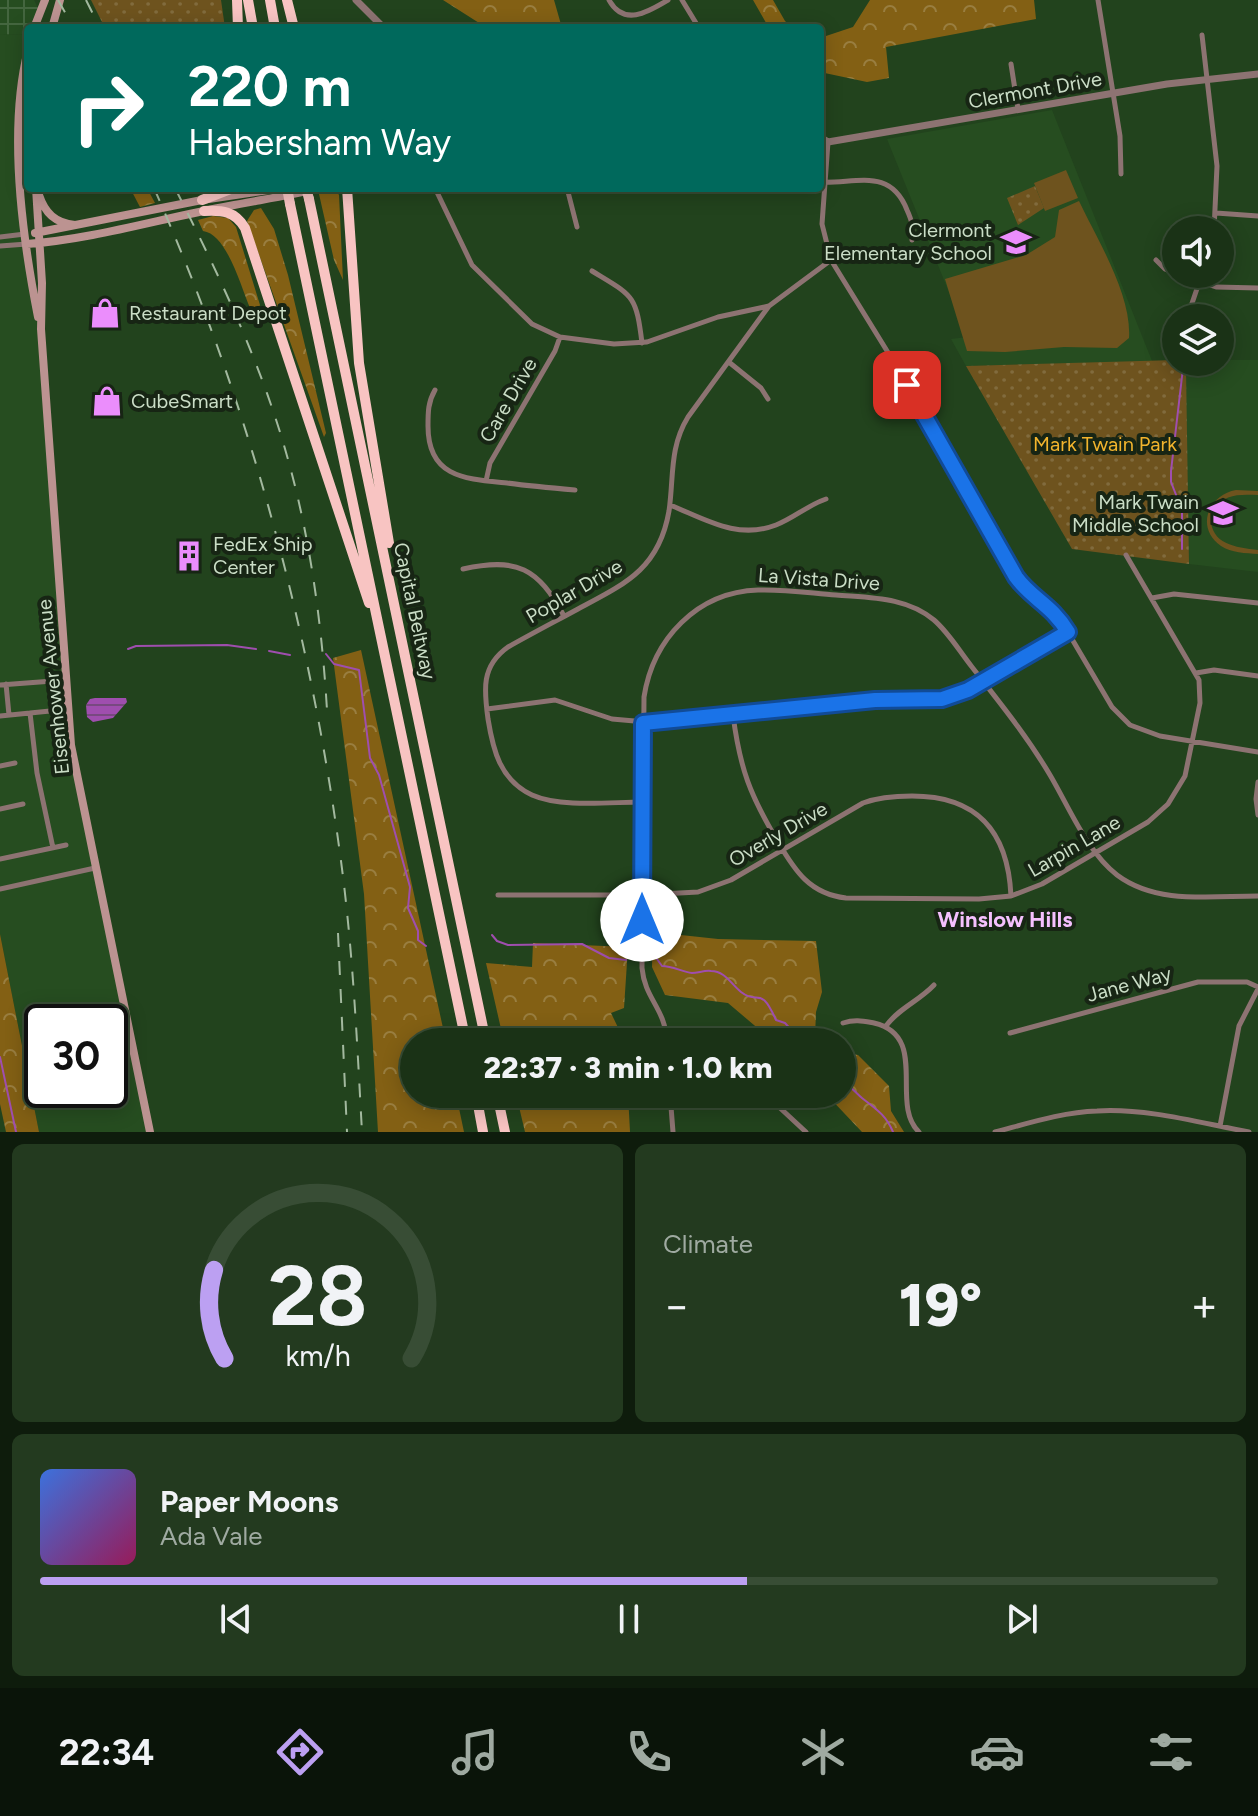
<!DOCTYPE html>
<html lang="en">
<head>
<meta charset="utf-8">
<style>
  :root { --surface:#1a3216; --page:#233a1f; --text:#f1f3f6; --muted:#9faaa1; --line:#384d35; --accent:#bca0f2 }
  body { margin:0; font-family:Figtree,sans-serif; background:var(--page); color:var(--text); height:100vh; display:flex; flex-direction:column; font-size:30px; white-space:nowrap }
  * { box-sizing:border-box; margin:0 }
  p { font-size:26px; color:var(--muted) }
  .icon { flex:none; width:44px; height:44px; fill:none; stroke:currentColor; stroke-width:2; stroke-linecap:round; stroke-linejoin:round }
  .map { position:relative; height:1132px; overflow:hidden }
  .panel { display:flex; flex-direction:column; gap:12px; padding:12px; background:#0e1c0c; flex:1 }
  .panel>* { flex:none }
  .top-card { position:absolute; left:24px; top:24px; width:800px; height:168px; border-radius:8px; box-shadow:0 4px 20px #0003,0 0 0 2px var(--line); background:#00695c; color:#fff; overflow:hidden }
  .controls { position:absolute; left:1162px; top:216px; display:grid; gap:16px }
  .controls a { display:grid; place-items:center; width:72px; height:72px; border-radius:50%; background:var(--surface); box-shadow:0 4px 20px #0003,0 0 0 2px var(--line); font-size:40px }
  .speed { position:absolute; left:24px; top:1004px; display:flex; gap:16px; font-size:40px; font-weight:700; text-align:center }
  .speed>* { display:grid; place-content:center; width:104px; height:104px; border-radius:50%; background:var(--surface); box-shadow:0 4px 20px #0003,0 0 0 2px var(--line); line-height:1 }
  .speed .limit { border:4px solid #111; border-radius:12px; background:#fff; color:#111 }
  .pin { position:absolute; display:grid; place-items:center; width:68px; height:68px; color:#fff; margin:-34px; border-radius:16px; box-shadow:0 4px 12px #0006 }
  .me { position:absolute; width:88px; margin:-44px; rotate:0deg; stroke-linejoin:round; filter:drop-shadow(0 0 6px #0008) }
  .turn { display:flex; align-items:center; gap:28px; height:168px; padding:0 32px; font-size:36px }
  .turn .icon { width:104px; height:104px; stroke-width:2.5 }
  .turn b { display:block; font-size:56px; line-height:68px }
  .big { font-size:60px; font-weight:800; line-height:1.1 }
  .panel .card { flex:1; display:flex; flex-direction:column; justify-content:center; gap:12px; min-width:0; padding:0 28px; border-radius:12px; background:var(--page) }
  .panel .dial { align-items:center; gap:0 }
  .dial svg { height:208px; overflow:visible; fill:none; stroke:var(--line); stroke-width:7; stroke-linecap:round; text-anchor:middle }
  .dial text { fill:var(--text); stroke:none }
  .song { display:flex; align-items:center; gap:24px }
  .cover { width:96px; height:96px; border-radius:12px; background:linear-gradient(135deg,hsl(220 70% 55%),hsl(330 70% 35%)) }
  .played { height:8px; border-radius:4px; background:linear-gradient(90deg,var(--accent) 60%,var(--line) 60%) }
  .keys { display:flex; justify-content:space-around; direction:ltr }
  .heat { display:flex; justify-content:space-between; align-items:center; font-size:44px; direction:ltr }
  .panel .tiles { flex:1; display:grid; gap:12px; grid-template-columns:1fr 1fr }
  .card:last-child { grid-column:span 2 }
  .trip { position:absolute; left:400px; top:1028px; width:456px; height:80px; border-radius:40px; background:var(--surface); box-shadow:0 4px 20px #0003,0 0 0 2px var(--line); font-weight:800; line-height:80px; text-align:center }
  .tab-bar { display:flex; height:128px; justify-content:space-around; align-items:center; background:#0a1409; color:var(--muted) }
  .tab-bar .icon { width:56px; height:56px }
  .tab-bar .on { color:var(--accent) }
  .tab-bar b { font-size:36px; color:var(--text) }
  .map>svg:first-child { display:block }
  .built { fill:#264d20; fill-rule:evenodd }
  .industrial { fill:url(#industrial-grid) }
  .grass { fill:#6e531e }
  .forest { fill:url(#forest-crowns) }
  .park { fill:url(#park-dots) }
  .water { fill:url(#water-rules) }
  .lines { fill:none; stroke-linecap:round; stroke-linejoin:round }
  .stream { stroke:#9f4eae; stroke-width:2 }
  .minor { stroke:#8d7372; stroke-width:5 }
  .tertiary { stroke:#8d7372; stroke-width:7 }
  .secondary { stroke:#bc9391; stroke-width:8 }
  .motorway { stroke:#f8c4c2; stroke-width:10 }
  .rail { stroke:#a3b99f; stroke-width:2; stroke-dasharray:14 14; stroke-linecap:butt }
  .motorway-bridge { stroke:#f8c4c2; stroke-width:10 }
  .route-casing { stroke:#114b97; stroke-width:20 }
  .route { stroke:#1a73e8; stroke-width:14 }
  .labels { text-anchor:middle; dominant-baseline:central; stroke-width:8; stroke-linejoin:round; paint-order:stroke }
  .street-label { font-size:20px; fill:#caddc6; stroke:#172514 }
  .poi-label { font-size:20px; fill:#caddc6; stroke:#172514; text-anchor:start }
  .park-label { font-size:20px; fill:#f2b42d; stroke:#172514 }
  .neighbourhood-label { font-size:22px; font-weight:bold; fill:#f5c0fe; stroke:#172514 }
</style>
</head>
<body>
<div class="map">
<svg width="1258" height="1132" viewBox="0 0 1258 1132">
  <defs>
    <pattern id="industrial-grid" width="8" height="8" patternUnits="userSpaceOnUse" patternTransform="scale(2)"><rect width="8" height="8" fill="#264d20"/><path d="M0 4h8M4 0v8" fill="none" stroke="#44663f"/></pattern>
    <pattern id="forest-crowns" width="20" height="18" patternUnits="userSpaceOnUse" patternTransform="scale(2)"><rect width="20" height="18" fill="#836014"/><path d="M2 6a3 3 0 1 1 6 0M12 15a3 3 0 1 1 6 0" fill="none" stroke="#997e40"/></pattern>
    <pattern id="park-dots" width="8" height="8" patternUnits="userSpaceOnUse" patternTransform="scale(2)"><rect width="8" height="8" fill="#6e531e"/><path d="M2 2h.1M6 6h.1" fill="none" stroke="#816b3d" stroke-width="1.8" stroke-linecap="round"/></pattern>
    <pattern id="water-rules" width="6" height="5" patternUnits="userSpaceOnUse" patternTransform="scale(2)"><rect width="6" height="5" fill="#9f4eae"/><path d="M0 2.5h6" fill="none" stroke="#784980"/></pattern>
  </defs>
  <rect width="100%" height="100%" fill="#22431d"/>
  <path class="built" d="M0 34 28 35V62L18 130 26 234 41 329 72 748 150 1132H39L0 934ZM42 1022H110V1090H42Z
    M1052 110 1152 361 966 366 951 339 967 337 887 139Z
    M1220 360H1258V572L1189 564 1185 362H1220Z"/>
  <path class="industrial" d="M0 0H34L40 12 35 28H28V35L0 34Z"/>
  <path class="grass" d="M1066 170 1078 198 1045 211 1034 183Z
    M1079 201C1097 239 1132 295 1129 338L1117 348 1064 347 1005 352 967 351 945 279 1026 255 1055 237 1059 210Z
    M1236 490 1258 491V495C1237 494 1223 494 1211 513 1208 544 1234 547 1258 550V554C1246 553 1231 553 1221 546 1195 528 1208 495 1236 490Z"/>
  <path class="forest" d="M443 0H554L562 28H487Z
    M753 0H773L785 21 793 28H769Z
    M870 0H1034L1036 19 886 47 889 78 867 82 820 72V38L853 27Z
    M130 188H147L155 203 140 207Z
    M336 190 339 195 343 280 334 260 319 194Z
    M261 208 274 229 288 275 326 433 324 437 247 221 254 210Z
    M213 216 228 218 236 227 260 305 258 309 250 308C241 287 227 234 203 231L198 220Z
    M361 650 446 1042H414V1094H456L464 1132H378L364 894 333 658Z
    M653 932 718 939 816 941 822 992 816 1012 815 1037 823 1042H774L728 1003 665 995 652 967Z
    M0 934 39 1132H6L0 1104Z
    M533 943 628 947 624 1008 611 1013 625 1042H504L486 963 532 967Z
    M842 1052 858 1055 889 1086 891 1111 904 1132H862L826 1094H842Z
    M516 1094H628L630 1132H525Z"/>
  <path class="park" d="M91 0H221L225 28H105Z
    M1035 186 1044 208 1018 225 1007 198Z
    M1176 360 1185 362 1186 369 1189 564 1072 549 966 366Z"/>
  <path class="water" d="M95 698H126L127 702 113 718 93 722 87 717 86 705 90 699Z"/>
  <g class="lines">
    <path class="stream" d="M1182 549V510L1171 482V471L1183 368
      M128 649 136 646 227 645 256 649
      M269 651 290 655
      M326 654 334 664 359 670 370 758 379 775 410 887 408 908 418 931V940L426 946
      M492 935 497 941 508 945 582 944 609 958 626 960
      M657 959 662 966C673 966 682 972 692 973 698 973 705 970 711 971 725 971 731 984 741 992 759 1006 760 984 776 1020L785 1023 802 1042
      M0 1057 16 1132
      M842 1082C851 1086 855 1092 862 1098 876 1109 886 1115 893 1132"/>
    <path class="minor" d="M609 0C624 27 648 12 668 0
      M682 0 699 28
      M1098 0 1120 136 1121 174
      M1202 35 1217 166 1214 230
      M1011 64 1018 109
      M828 142 822 224 831 260 892 359 1016 577 1059 617 1112 707 1130 725 1160 736 1258 752
      M820 182C856 184 890 167 907 210 912 221 914 228 912 240
      M435 188 472 265 532 324 560 337 614 344 647 342 718 317 769 306 831 260
      M567 188 577 227
      M1216 213 1258 216
      M0 237 25 234
      M0 246 27 244
      M1156 260 1165 269 1176 274
      M592 271C633 296 636 294 642 343
      M1177 274 1216 287 1258 288
      M1187 318 1202 274
      M730 363 761 388 768 399
      M435 390C428 402 428 412 428 426 428 478 466 479 507 483 530 486 552 488 575 490
      M486 481 490 463 555 351 560 337
      M670 505C705 519 737 540 776 525 794 518 808 505 826 499
      M463 569C517 557 538 568 564 616
      M1152 598 1174 594 1258 603
      M1196 673 1214 670 1258 676
      M6 684 9 715
      M0 685 66 680
      M487 709 555 700 612 719 657 723 875 700 942 699 968 690 1068 632
      M30 713 37 773 53 848
      M733 715C740 769 750 795 778 842 795 871 810 894 846 898L979 899 1011 896 1042 884 1148 822 1168 804 1185 776 1200 703 1199 680 1126 555
      M0 716 50 711
      M0 766 15 763
      M1258 782 1256 799 1258 815
      M642 802C611 802 561 808 532 795 500 780 493 750 488 719 484 690 481 666 508 647 531 634 554 622 578 609 625 584 659 569 669 511 674 477 669 448 688 417L769 306
      M0 809 23 804
      M0 859 66 845
      M0 889 95 868
      M498 895H643L698 892 731 880 863 803C879 797 894 796 912 796 978 796 1008 832 1011 896
      M843 1023C855 1019 863 1021 874 1023 930 1036 889 1104 919 1132
      M886 1026C899 1008 919 1001 934 985
      M1010 1033 1198 982H1247L1258 987
      M667 1042C665 1007 645 1000 642 968L644 697C653 639 697 592 758 590 783 589 810 593 836 595 871 598 906 597 934 620 949 633 960 652 972 667 1000 703 1027 736 1050 775 1069 807 1087 852 1117 875 1157 905 1211 896 1258 896
      M670 1094 673 1132
      M765 1094 806 1132
      M1220 1126 1239 1026 1258 989
      M995 1132C1029 1123 1063 1112 1097 1111 1148 1108 1200 1123 1249 1132"/>
    <path class="tertiary" d="M356 0 384 28
      M820 137 828 142 1167 84 1258 74"/>
    <path class="secondary" d="M34 28 45 0
      M52 28 60 0
      M28 50C8 129 22 236 38 317
      M36 188 42 283 41 329 71 745 150 1132
      M39 195C45 213 55 223 75 225
      M35 233 202 200 282 188
      M27 244C95 239 162 218 229 206 259 200 289 196 320 188"/>
    <path class="motorway" d="M237 0 238 28
      M248 0 253 28
      M270 0 275 28
      M287 0 294 28
      M347 188 359 363 389 543
      M309 199 486 1042
      M202 200 233 188
      M290 204 466 1042
      M204 211C222 210 235 211 245 228L369 603
      M476 1094 483 1132
      M497 1094 505 1132"/>
    <path class="rail" d="M58 0 74 28
      M86 0 100 28
      M154 188C249 403 310 628 341 861 353 951 357 1042 362 1132
      M175 188C220 277 263 367 289 463 311 543 322 627 327 710
      M338 933 347 1132"/>
    <path class="motorway-bridge" d="M287 188 290 204
      M306 188 309 199"/>
  </g>
  <g class="lines">
    <g class="route-casing">
      <path id="route" d="M642 920 643 723 875 700 942 699 968 690 1068 632C1052 605 1032 599 1016 577L907 385"/>
    </g>
    <use href="#route" class="route"/>
  </g>
  <defs>
    <g id="school-bare" transform="scale(2.4)"><path d="M0-5L7-2L0 1L-7-2ZM-4 1L0 2.5L4 1V4Q0 6-4 4Z" fill="#eb8dfc" stroke="#172514" stroke-width="2.5" paint-order="stroke"/></g>
    <g id="shop-bare" transform="scale(2.4)"><path d="M-5-2.5h2.3a2.7 3.5 0 0 1 5.4 0H5L5.5 6h-11ZM-1.5-2.5h3a1.5 2.3 0 0 0-3 0Z" fill="#eb8dfc" stroke="#172514" stroke-width="2.5" paint-order="stroke"/></g>
    <g id="building-bare" transform="scale(2.4)"><path d="M-4-6H4V6H1V3H-1V6H-4ZM-2.5-4.3h1.7v1.8h-1.7ZM.8-4.3h1.7v1.8H.8ZM-2.5-1h1.7V.8h-1.7ZM.8-1h1.7V.8H.8Z" fill="#eb8dfc" stroke="#172514" stroke-width="2.5" paint-order="stroke"/></g>
  </defs>
  <g fill-rule="evenodd">
    <use href="#school-bare" x="1016" y="242"/>
    <use href="#shop-bare" x="105" y="313"/>
    <use href="#shop-bare" x="107" y="401"/>
    <use href="#school-bare" x="1223" y="513"/>
    <use href="#building-bare" x="189" y="556"/>
  </g>
  <g class="labels">
    <g class="street-label">
      <text transform="translate(1035 90) rotate(-10)">Clermont Drive</text>
      <text transform="translate(508 400) rotate(-60)">Care Drive</text>
      <text transform="translate(819 579) rotate(4)">La Vista Drive</text>
      <text transform="translate(574 591) rotate(-30)">Poplar Drive</text>
      <text transform="translate(415 611) rotate(78)">Capital Beltway</text>
      <text transform="translate(53 687) rotate(-96)">Eisenhower Avenue</text>
      <text transform="translate(778 834) rotate(-30)">Overly Drive</text>
      <text transform="translate(1074 846) rotate(-30)">Larpin Lane</text>
      <text transform="translate(1129 984) rotate(-15)">Jane Way</text>
    </g>
    <g class="poi-label">
      <text x="992" y="230" text-anchor="end">Clermont<tspan x="992" dy="23">Elementary School</tspan></text>
      <text x="129" y="313">Restaurant Depot</text>
      <text x="131" y="401">CubeSmart</text>
      <text x="1199" y="502" text-anchor="end">Mark Twain<tspan x="1199" dy="23">Middle School</tspan></text>
      <text x="213" y="544">FedEx Ship<tspan x="213" dy="23">Center</tspan></text>
    </g>
    <g class="park-label">
      <text x="1105" y="444">Mark Twain Park</text>
    </g>
    <g class="neighbourhood-label">
      <text x="1005" y="919">Winslow Hills</text>
    </g>
  </g>
</svg>
<div class="controls">
<a><svg class="icon" aria-label="sound" viewBox="0 0 24 24"><path d="M4 9h4l5-4v14l-5-4H4zM17 9q2 3 0 6"/></svg></a>
<a><svg class="icon" aria-label="layers" viewBox="0 0 24 24"><path d="M12 4l9 5-9 5-9-5zM3 14l9 5 9-5"/></svg></a>
</div>
<div class="speed"><div class="limit">30</div></div>
<div class="pin" style="left:907px;top:385px;background:#d93025"><svg class="icon" aria-label="arrive" viewBox="0 0 24 24"><path d="M6 21V4h12l-3 4 3 4H6"/></svg></div>
<svg class="me" style="left:642px;top:920px" viewBox="-20 -20 40 40"><circle r="19" fill="#fff"/><path d="M0-13L10 11 0 6-10 11z" fill="#1a73e8"/></svg>
<div class="trip">22:37 · 3 min · 1.0 km</div>
<div class="top-card">
<div class="turn"><svg class="icon" aria-label="right" viewBox="0 0 24 24"><path d="M7 20v-9h11M14 6l5 5-5 5"/></svg><div><b>220 m</b>Habersham Way</div></div>
</div>
</div>
<section class="panel">
<div class="tiles">
<div class="card dial"><svg viewBox="0 0 100 80">
<path d="M14 69A42 42 0 1 1 86 69"/>
<path d="M14 69A42 42 0 0 1 10 35" stroke="#bca0f2"/>
<text x="50" y="56" font-size="32" font-weight="700">28</text>
<text x="50" y="72" font-size="11">km/h</text>
</svg></div>
<div class="card"><p>Climate</p>
<div class="heat"><a>−</a><b class="big">19°</b><a>+</a></div>
</div>
<div class="card">
<div class="song"><i class="cover"></i><div><b>Paper Moons</b><p>Ada Vale</p></div></div>
<div class="played"></div>
<div class="keys"><svg class="icon" aria-label="previous" viewBox="0 0 24 24"><path d="M18 5L8 12l10 7zM5 5v14"/></svg><svg class="icon" aria-label="pause" viewBox="0 0 24 24"><path d="M8 5v14M16 5v14"/></svg><svg class="icon" aria-label="next" viewBox="0 0 24 24"><path d="M6 5l10 7-10 7zM19 5v14"/></svg></div>
</div>
</div>
</section>
<nav class="tab-bar">
<b>22:34</b>
<svg class="icon on" aria-label="directions" viewBox="0 0 24 24"><path d="M12 3l9 9-9 9-9-9zM9 14v-3h6M13 9l2 2-2 2"/></svg>
<svg class="icon" aria-label="music" viewBox="0 0 24 24"><path d="M9 18V5l10-2v13"/><circle cx="6" cy="18" r="3"/><circle cx="16" cy="16" r="3"/></svg>
<svg class="icon" aria-label="phone" viewBox="0 0 24 24"><path d="M5 4h4l2 5-3 2q2 4 5 5l2-3 5 2v4C11 20 4 13 5 4z"/></svg>
<svg class="icon" aria-label="climate" viewBox="0 0 24 24"><path d="M12 3v18M4 7l16 10M4 17L20 7"/></svg>
<svg class="icon" aria-label="car" viewBox="0 0 24 24"><path d="M5 17H2v-5l4-1 3-4h7l3 4 3 1v5h-3M9 17h6M6 11h13"/><circle cx="7" cy="17" r="2"/><circle cx="17" cy="17" r="2"/></svg>
<svg class="icon" aria-label="filters" viewBox="0 0 24 24"><path d="M4 7h16M4 17h16"/><circle cx="9" cy="7" r="2"/><circle cx="15" cy="17" r="2"/></svg>
</nav>
</body>
</html>
